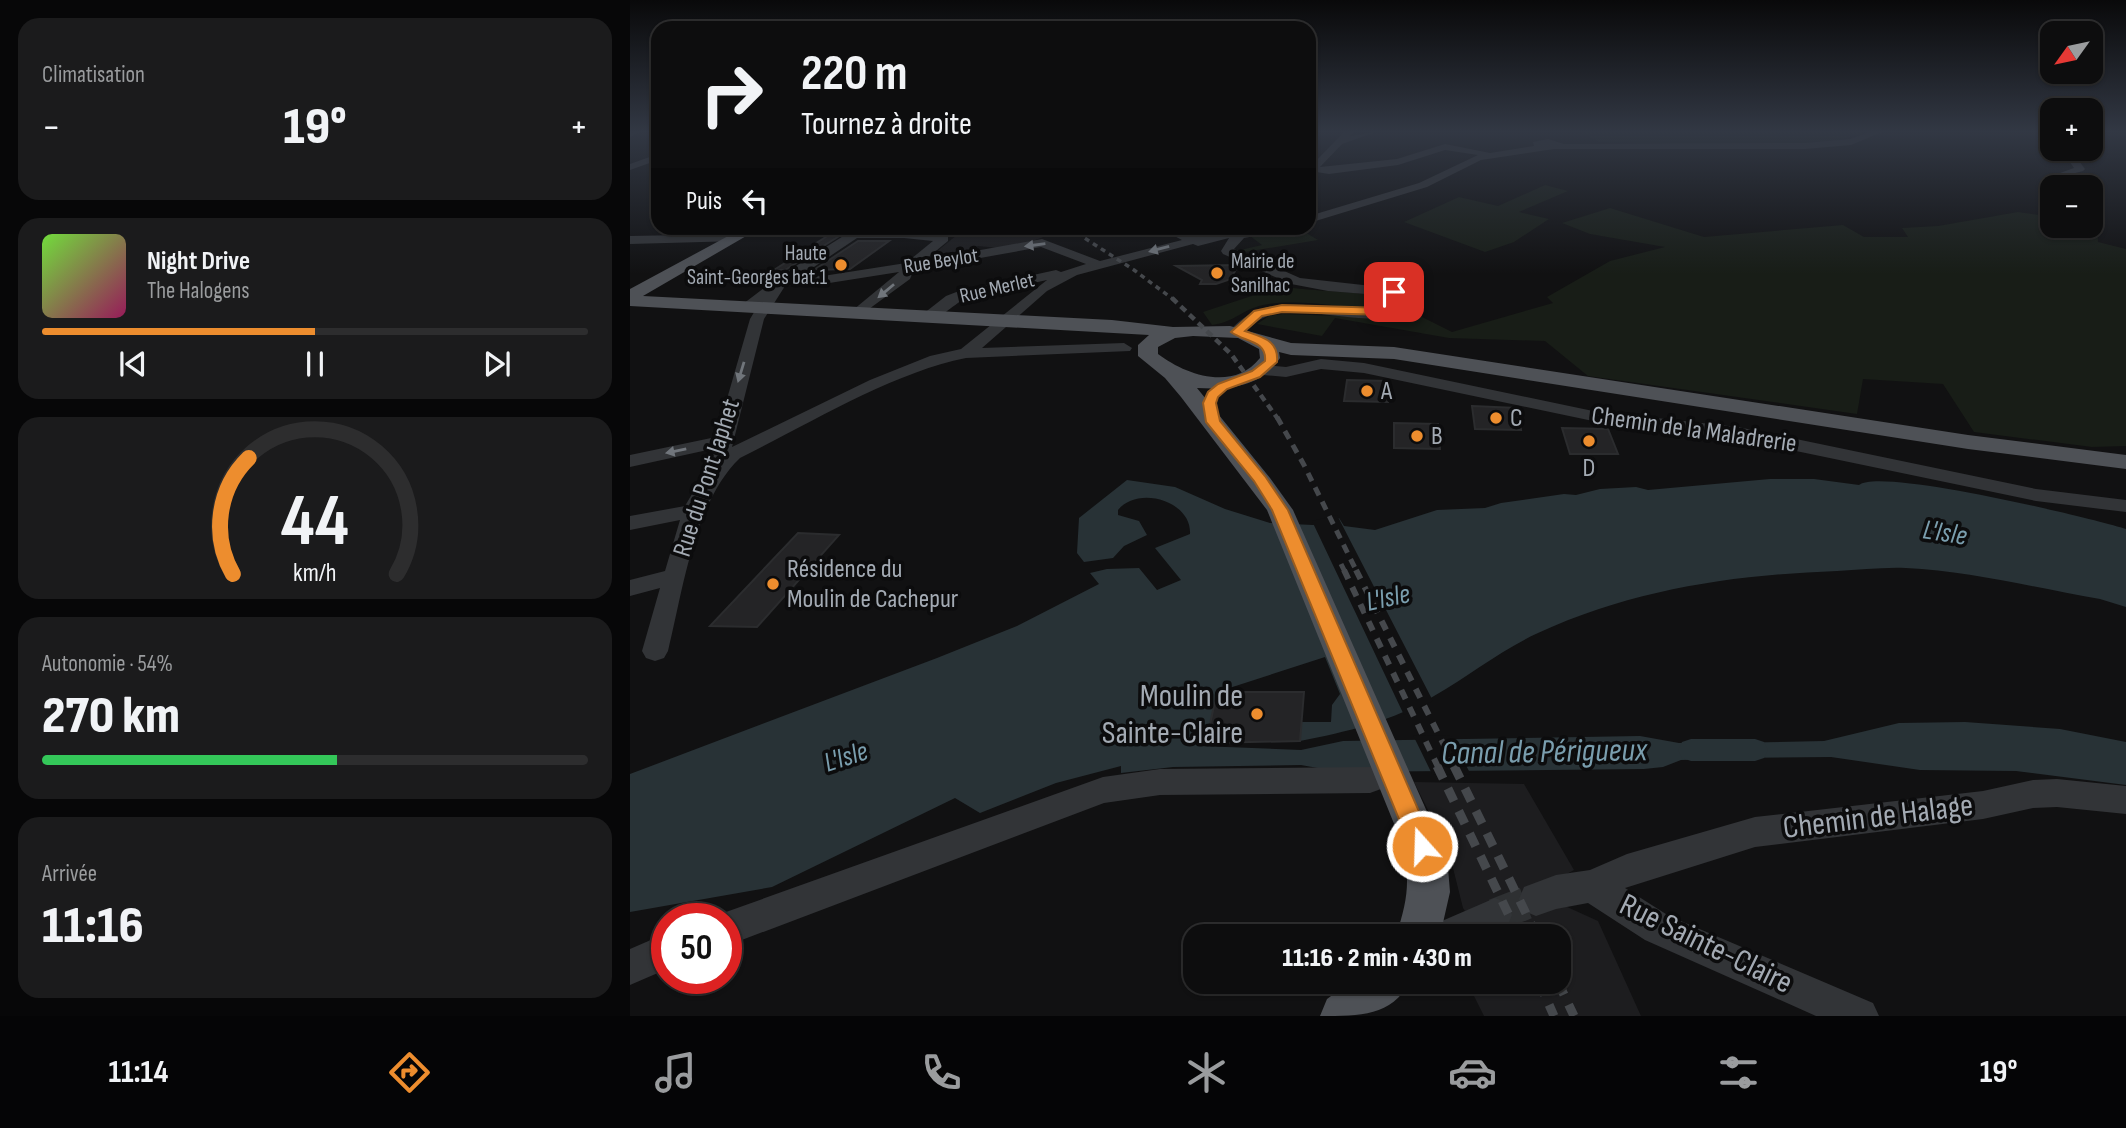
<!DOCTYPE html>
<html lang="fr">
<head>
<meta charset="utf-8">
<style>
  :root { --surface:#0d0d0e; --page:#1b1b1c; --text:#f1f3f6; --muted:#9a9c9e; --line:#2d2d2e; --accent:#ed8d2e }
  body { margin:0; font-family:"Sofia Sans Condensed",sans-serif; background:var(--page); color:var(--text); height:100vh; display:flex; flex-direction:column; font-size:26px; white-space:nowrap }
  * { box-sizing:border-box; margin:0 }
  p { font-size:23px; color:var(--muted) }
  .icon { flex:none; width:38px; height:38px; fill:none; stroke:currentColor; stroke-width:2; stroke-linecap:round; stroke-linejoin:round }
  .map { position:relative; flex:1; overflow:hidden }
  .side { display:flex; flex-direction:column; gap:18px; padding:18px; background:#070708; width:630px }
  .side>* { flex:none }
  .top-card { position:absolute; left:21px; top:21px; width:665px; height:214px; border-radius:21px; box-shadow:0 2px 5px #0004,0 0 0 2px var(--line); background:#0d0d0e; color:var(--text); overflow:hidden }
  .needle { width:46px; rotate:237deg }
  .tools { position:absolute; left:1410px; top:21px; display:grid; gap:14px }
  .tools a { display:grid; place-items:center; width:63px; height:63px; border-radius:14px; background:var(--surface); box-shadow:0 2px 5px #0004,0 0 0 2px var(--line); font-size:35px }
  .speed { position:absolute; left:21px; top:903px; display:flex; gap:14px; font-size:35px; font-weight:700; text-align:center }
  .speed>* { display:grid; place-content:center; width:91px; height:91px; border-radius:50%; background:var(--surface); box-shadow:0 2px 5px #0004,0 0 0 2px var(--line); line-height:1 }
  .speed .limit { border:10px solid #d22; background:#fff; color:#111 }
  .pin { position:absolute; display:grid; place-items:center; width:60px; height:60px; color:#fff; margin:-30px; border-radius:14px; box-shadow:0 4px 10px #0006 }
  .me { position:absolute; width:77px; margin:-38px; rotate:340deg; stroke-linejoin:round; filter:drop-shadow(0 0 5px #0008) }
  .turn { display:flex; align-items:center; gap:24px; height:147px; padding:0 35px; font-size:32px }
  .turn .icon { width:91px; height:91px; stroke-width:2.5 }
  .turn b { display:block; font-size:49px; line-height:60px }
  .then { display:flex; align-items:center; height:66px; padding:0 35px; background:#0003; gap:14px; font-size:26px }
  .big { font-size:52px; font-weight:800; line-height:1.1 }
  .side .tile { flex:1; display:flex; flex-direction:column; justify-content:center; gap:10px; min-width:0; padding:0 24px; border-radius:21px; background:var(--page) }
  .side .dial { align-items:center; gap:0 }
  .dial svg { height:182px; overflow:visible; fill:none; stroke:var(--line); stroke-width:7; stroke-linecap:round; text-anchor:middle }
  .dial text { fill:var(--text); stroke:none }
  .song { display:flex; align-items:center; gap:21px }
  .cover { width:84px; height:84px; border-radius:10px; background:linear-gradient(135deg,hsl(100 70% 55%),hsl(330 70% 35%)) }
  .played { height:7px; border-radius:4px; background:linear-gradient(90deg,var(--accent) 50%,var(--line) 50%) }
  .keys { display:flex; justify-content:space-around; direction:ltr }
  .heat { display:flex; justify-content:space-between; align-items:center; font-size:38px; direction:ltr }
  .charge { height:10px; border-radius:5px; background:linear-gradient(90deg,#34c759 54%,var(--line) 0) }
  .trip { position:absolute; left:553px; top:924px; width:388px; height:70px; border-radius:21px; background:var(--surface); box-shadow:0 2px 5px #0004,0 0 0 2px var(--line); font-weight:800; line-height:70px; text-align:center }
  .menu { display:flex; height:112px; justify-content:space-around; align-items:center; background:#050506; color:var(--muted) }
  .menu .icon { width:49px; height:49px }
  .menu .selected { color:var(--accent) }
  .menu b { font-size:32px; color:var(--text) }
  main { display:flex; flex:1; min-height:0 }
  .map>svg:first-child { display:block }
  .built { fill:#1d1d1f }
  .green { fill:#181d17 }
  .water { fill:#283236 }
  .pier { fill:#111112 }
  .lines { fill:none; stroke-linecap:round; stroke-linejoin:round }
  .canal { fill:#283236; fill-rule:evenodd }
  .building { fill:#242426; stroke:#2b2c2e; stroke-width:2 }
  .minor-tunnel { stroke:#2e3032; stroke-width:33; stroke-dasharray:33 17; stroke-linecap:butt }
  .minor { fill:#323437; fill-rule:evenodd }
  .major { fill:#4e5156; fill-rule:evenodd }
  .rail-far4 { stroke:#45484c; stroke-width:3.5; stroke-dasharray:5 4.5; stroke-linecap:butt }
  .rail-far3 { stroke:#45484c; stroke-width:4.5; stroke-dasharray:7 5; stroke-linecap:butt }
  .rail-far2 { stroke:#45484c; stroke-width:5; stroke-dasharray:9 7; stroke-linecap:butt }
  .rail-far1 { stroke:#45484c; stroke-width:6; stroke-dasharray:10 9; stroke-linecap:butt }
  .rail { stroke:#45484c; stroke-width:9; stroke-dasharray:14 11; stroke-linecap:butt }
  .oneway { fill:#70757b }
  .route { fill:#ed8d2e; stroke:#9a5c1e; stroke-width:2 }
  .poi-dot { fill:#ed8d2e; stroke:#0c0c0d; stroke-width:2.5 }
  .labels { text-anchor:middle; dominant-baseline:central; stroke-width:7; stroke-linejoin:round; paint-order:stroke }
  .far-poi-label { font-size:21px; fill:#a3aab3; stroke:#0c0c0d; text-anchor:end }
  .far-street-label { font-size:21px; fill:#a3aab3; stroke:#0c0c0d }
  .poi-label { font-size:26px; fill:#a3aab3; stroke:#0c0c0d; text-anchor:start }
  .street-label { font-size:26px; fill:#a3aab3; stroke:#0c0c0d }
  .water-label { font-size:28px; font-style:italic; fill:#7a9eae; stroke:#0c0c0d }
  .near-poi-label { font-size:32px; fill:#a3aab3; stroke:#0c0c0d; text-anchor:end }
  .near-street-label { font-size:32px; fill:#a3aab3; stroke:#0c0c0d }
  .near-water-label { font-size:33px; font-style:italic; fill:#7a9eae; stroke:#0c0c0d }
</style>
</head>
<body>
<main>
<section class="side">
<div class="tile"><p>Climatisation</p>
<div class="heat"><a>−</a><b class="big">19°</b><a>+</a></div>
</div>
<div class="tile">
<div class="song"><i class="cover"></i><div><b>Night Drive</b><p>The Halogens</p></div></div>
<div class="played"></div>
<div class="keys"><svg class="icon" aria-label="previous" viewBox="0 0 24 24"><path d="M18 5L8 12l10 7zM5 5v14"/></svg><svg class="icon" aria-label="pause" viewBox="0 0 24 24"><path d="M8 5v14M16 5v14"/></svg><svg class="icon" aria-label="next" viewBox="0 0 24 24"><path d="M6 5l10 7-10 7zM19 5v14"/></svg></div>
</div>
<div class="tile dial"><svg viewBox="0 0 100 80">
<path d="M14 69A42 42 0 1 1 86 69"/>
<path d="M14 69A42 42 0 0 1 21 18" stroke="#ed8d2e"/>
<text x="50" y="56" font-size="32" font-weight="700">44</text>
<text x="50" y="72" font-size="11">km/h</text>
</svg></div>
<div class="tile"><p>Autonomie · 54%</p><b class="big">270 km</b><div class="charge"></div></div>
<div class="tile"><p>Arrivée</p><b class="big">11:16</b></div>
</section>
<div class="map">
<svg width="1496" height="1016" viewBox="0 0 1496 1016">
  <rect width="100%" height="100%" fill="#111112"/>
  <path class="built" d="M296 228H413L424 233 400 242 369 248 348 246 325 257H300L333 230 293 229Z
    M784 782 894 784 944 870 922 882 935 906 968 921 1011 1016H854L837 982H929V936H848L861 907 835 911 833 908 819 852Z"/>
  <path class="green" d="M952 132H1230L1234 133 1209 140 1179 143 1072 145 969 142Z
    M915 185 938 191 889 212 919 219 884 242 855 252 774 222 829 197 868 206Z
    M980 208 1074 237 1213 225 1234 237H1278L1272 228 1308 226 1388 212 1423 217V226L1467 224 1468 242 1496 249V446L1462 447 1344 432 1313 384 1233 379 1227 414 958 376 915 341 819 338 705 318 692 336 627 324 639 316 653 314 763 318 784 313 822 332 923 303 917 297 980 261 1035 247 960 234 932 223Z
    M664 228H668L688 240 609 253 606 251 632 245 620 236Z
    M652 286C674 292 753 291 762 301L755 307 745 309C711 307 665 298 633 305 611 310 605 322 582 325L573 312Z"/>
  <path class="water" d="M1140 479H1184L1229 485C1250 467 1461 518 1496 529V607L1470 599C1406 588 1340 571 1276 568 1253 567 1230 570 1207 571 1103 575 1005 589 908 633 871 650 840 675 804 696 764 721 716 732 670 741L671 722H701L702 705 710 694 695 657 587 692 576 743 570 746 671 750 713 741 1010 736 1049 743H1082L1088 759 1051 760 1033 767 1014 769 710 772 671 765 543 767 491 773V766L426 783 350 813 325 798 142 887 0 912V774L307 658 387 626 469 584 460 573 477 569 509 568 527 590 551 580 525 548 560 534C562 501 508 485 488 510V515L509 521 517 535 494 546 483 558 454 562 447 553 449 518 497 480 545 487 595 509 640 523 683 525 709 518 714 526 745 530 807 510 855 508 871 503 934 494 946 495 970 489 1006 487 1018 490Z
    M1335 722 1430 729 1496 742V785L1386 771 1290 770 1201 757 1102 758 1096 743 1194 741 1269 723Z"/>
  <path class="pier" d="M707 515 803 701 774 715 682 521Z
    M783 735 821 736 841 775 802 774Z"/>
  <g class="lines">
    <path class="canal" d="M1061 739H1125L1134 742 1138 750 1134 758 1125 761H1061L1052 758 1048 750 1052 742Z"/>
  </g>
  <path class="building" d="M210 228H222L155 270H144Z
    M228 241H259L220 269 184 270Z
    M608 265 601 279 586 284H570L572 280 546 266Z
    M717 380 758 381V402L714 401Z
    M842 406 887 408 891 430 845 429Z
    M764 423 808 424 810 449 764 448Z
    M932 428 978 429 988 454H940Z
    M168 533 209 535 127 627 80 626Z
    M587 692H674L670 741 576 743Z"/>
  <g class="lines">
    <path class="minor-tunnel" d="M865 915 906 899"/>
    <path class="minor" d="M0 132H10L0 137Z
      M714 132H723L720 136 746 132 712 144 690 167 767 159 815 144 860 153 904 146 903 142 918 139 934 144 1175 143 1220 139 1240 132H1252L1221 145 1175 149H924L851 160 797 187 679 223V216L789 183 848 155 815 150 768 165 699 174 680 171V167Z
      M1431 149H1440L1455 169 1453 171 1430 177V173L1444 168Z
      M28 154V160L0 170V164Z
      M226 228 318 235V241L295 260 412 239 470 261 552 240 529 228H544L565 236 600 230 654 228 652 231 614 238 604 249 670 278 769 289 782 302C749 341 671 295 629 320 623 324 617 331 612 335H602L599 332C646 274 730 330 766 302L760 296 698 291 661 284 593 254 591 251 599 238 568 246 563 244 447 275 417 291 352 348 494 343 502 348 500 351 336 358C261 373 179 424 110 458 64 502 53 590 38 651L34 658 25 661 16 658 12 651 30 588 0 596V580L35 571 50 520 0 530V516L55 506 76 470 82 449 0 467V455L86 437 120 319 129 304 116 311 109 307 147 278ZM227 238H274L303 241 276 263 193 276 169 277ZM411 247 456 264 431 272 426 270 329 291 316 296 293 314 291 317 293 320C308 323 324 303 338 297L417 280 331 349 300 356 240 380 102 447 134 319 155 286 193 284 269 272 223 310 221 313 223 316 228 317 280 279 284 270Z
      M104 234 108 235V241L0 244V236Z
      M691 359 734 363 963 411 1108 427 1406 489 1496 500V512L1406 501 1108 439 963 421 734 373 691 369 656 377 633 375 625 370 633 365 656 367Z
      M740 767 751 771 755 780 751 789 740 793 530 795 474 803 96 946V919H83L96 912 473 777 530 769Z
      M1427 779 1496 786V814L1427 807 1403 808 1353 819 1125 847 995 888 1039 916 1243 1003 1249 1016H1186L1015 940 958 903 926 909 906 916 894 911 889 899 894 887 926 875 960 870 997 854 1125 817 1353 791 1403 780Z
      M865 898 877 903 882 915 877 927 857 936H800L805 924Z
      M37 933V969L0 985V949Z"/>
    <path class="major" d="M113 228H130L13 296 482 320 543 327 600 326 661 343 764 347 1338 435 1496 455V469L1338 449 764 359 661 355 649 352 650 358C631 387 600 390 567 388L640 478 663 510 810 841 818 868 820 892 810 936H766C778 899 781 879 771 841L637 510 551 397 535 378 508 356V345L519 335 0 306V289ZM563 336 608 338 629 349 630 358C603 392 556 375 528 354V347L545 338Z
      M720 982H780C761 1016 731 1016 690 1016L697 999Z"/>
    <path class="rail-far4" d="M439 228 504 270 544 300"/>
    <path class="rail-far3" d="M542 298 601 354 648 419"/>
    <path class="rail-far2" d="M647 417 674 465 727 572
      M711 564 715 572"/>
    <path class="rail-far1" d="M714 570 808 767
      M726 570 825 767"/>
    <path class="rail" d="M807 766 889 936
      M824 766 907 936
      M909 982 924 1016
      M928 982 944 1016"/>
  </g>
  <defs><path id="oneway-solid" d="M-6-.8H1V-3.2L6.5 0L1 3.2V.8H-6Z" transform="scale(1.75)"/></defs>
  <g class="oneway">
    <use href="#oneway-solid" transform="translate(405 245) rotate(172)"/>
    <use href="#oneway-solid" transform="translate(529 249) rotate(165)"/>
    <use href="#oneway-solid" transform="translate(256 291) rotate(140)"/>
    <use href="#oneway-solid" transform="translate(111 372) rotate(107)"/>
    <use href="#oneway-solid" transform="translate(46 451) rotate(168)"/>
  </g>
  <linearGradient id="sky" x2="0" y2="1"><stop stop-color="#09090a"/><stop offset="0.48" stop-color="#323844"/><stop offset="1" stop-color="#323844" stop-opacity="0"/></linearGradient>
  <rect width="1496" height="274" fill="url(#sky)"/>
  <path class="route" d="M764 289 781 302 776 309 756 315 652 312 632 316 615 331C632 337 649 340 647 362L630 377 597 389 588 397 586 403 590 421 635 476 658 510 804 846 801 854 792 858 784 854 780 846 642 510 624 481 576 422 573 403 578 392 588 384 622 371 635 361C637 340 614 342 601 332L624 311 652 305 756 308 770 303 759 292Z"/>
  <g class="poi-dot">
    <circle cx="211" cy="265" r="7"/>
    <circle cx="587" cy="273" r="7"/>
    <circle cx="737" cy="391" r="7"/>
    <circle cx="866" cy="418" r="7"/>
    <circle cx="787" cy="436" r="7"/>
    <circle cx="959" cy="441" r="7"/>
    <circle cx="143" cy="584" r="7"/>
    <circle cx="627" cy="714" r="7"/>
  </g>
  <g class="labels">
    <g class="far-poi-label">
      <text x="197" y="253">Haute<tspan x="197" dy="24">Saint-Georges bat.1</tspan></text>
      <text x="601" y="261" text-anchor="start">Mairie de<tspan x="601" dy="24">Sanilhac</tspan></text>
    </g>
    <g class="far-street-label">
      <text transform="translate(311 261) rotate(-9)">Rue Beylot</text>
      <text transform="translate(367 288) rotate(-13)">Rue Merlet</text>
    </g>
    <g class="poi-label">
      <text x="751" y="391">A</text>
      <text x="880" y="418">C</text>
      <text x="801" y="436">B</text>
      <text x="959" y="468" text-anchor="middle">D</text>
      <text x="157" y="569">Résidence du<tspan x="157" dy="30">Moulin de Cachepur</tspan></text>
    </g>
    <g class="street-label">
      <text transform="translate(1064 430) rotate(8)">Chemin de la Maladrerie</text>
      <text transform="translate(77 478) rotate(-72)">Rue du Pont Japhet</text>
    </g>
    <g class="water-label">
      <text transform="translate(1315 533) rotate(9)">L'Isle</text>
      <text transform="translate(758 598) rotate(-12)">L'Isle</text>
      <text transform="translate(216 757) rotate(-18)">L'Isle</text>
    </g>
    <g class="near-poi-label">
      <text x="613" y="696">Moulin de<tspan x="613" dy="37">Sainte-Claire</tspan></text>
    </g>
    <g class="near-street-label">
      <text transform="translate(1248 817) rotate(-7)">Chemin de Halage</text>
      <text transform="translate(1076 944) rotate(26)">Rue Sainte-Claire</text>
    </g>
    <g class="near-water-label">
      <text transform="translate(914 752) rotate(-1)">Canal de Périgueux</text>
    </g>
  </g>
</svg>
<div class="tools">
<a><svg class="needle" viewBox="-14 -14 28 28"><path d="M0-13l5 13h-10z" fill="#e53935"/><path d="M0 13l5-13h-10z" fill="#9a9c9e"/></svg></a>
<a>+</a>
<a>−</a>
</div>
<div class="speed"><div class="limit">50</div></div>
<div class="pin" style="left:764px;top:292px;background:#d93025"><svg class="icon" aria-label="arrive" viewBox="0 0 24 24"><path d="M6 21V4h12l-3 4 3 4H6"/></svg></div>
<svg class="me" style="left:792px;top:846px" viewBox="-20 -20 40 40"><circle r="17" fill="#ed8d2e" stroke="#fff" stroke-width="3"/><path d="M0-11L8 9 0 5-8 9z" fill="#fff"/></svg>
<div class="trip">11:16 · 2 min · 430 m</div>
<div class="top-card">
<div class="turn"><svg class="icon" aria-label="right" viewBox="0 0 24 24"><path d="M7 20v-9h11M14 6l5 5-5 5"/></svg><div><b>220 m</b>Tournez à droite</div></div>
<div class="then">Puis<svg class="icon" aria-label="left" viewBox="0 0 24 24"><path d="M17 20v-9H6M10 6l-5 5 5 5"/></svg></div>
</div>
</div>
</main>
<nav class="menu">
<b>11:14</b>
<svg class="icon selected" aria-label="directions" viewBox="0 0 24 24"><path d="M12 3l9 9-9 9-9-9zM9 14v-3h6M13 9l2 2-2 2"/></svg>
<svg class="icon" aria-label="music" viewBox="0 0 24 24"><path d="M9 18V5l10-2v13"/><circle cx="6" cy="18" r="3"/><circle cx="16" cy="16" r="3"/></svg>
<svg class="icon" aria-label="phone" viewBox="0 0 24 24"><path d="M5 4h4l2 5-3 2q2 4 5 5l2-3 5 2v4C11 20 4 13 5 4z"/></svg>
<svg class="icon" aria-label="climate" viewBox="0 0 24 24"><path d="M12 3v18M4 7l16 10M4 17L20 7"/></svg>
<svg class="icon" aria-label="car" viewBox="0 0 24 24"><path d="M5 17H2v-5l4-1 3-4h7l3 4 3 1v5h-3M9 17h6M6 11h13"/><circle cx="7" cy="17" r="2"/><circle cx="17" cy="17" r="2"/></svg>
<svg class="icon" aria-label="filters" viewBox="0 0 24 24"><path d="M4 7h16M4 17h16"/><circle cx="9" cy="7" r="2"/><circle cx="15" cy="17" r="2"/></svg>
<b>19°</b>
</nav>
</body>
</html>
